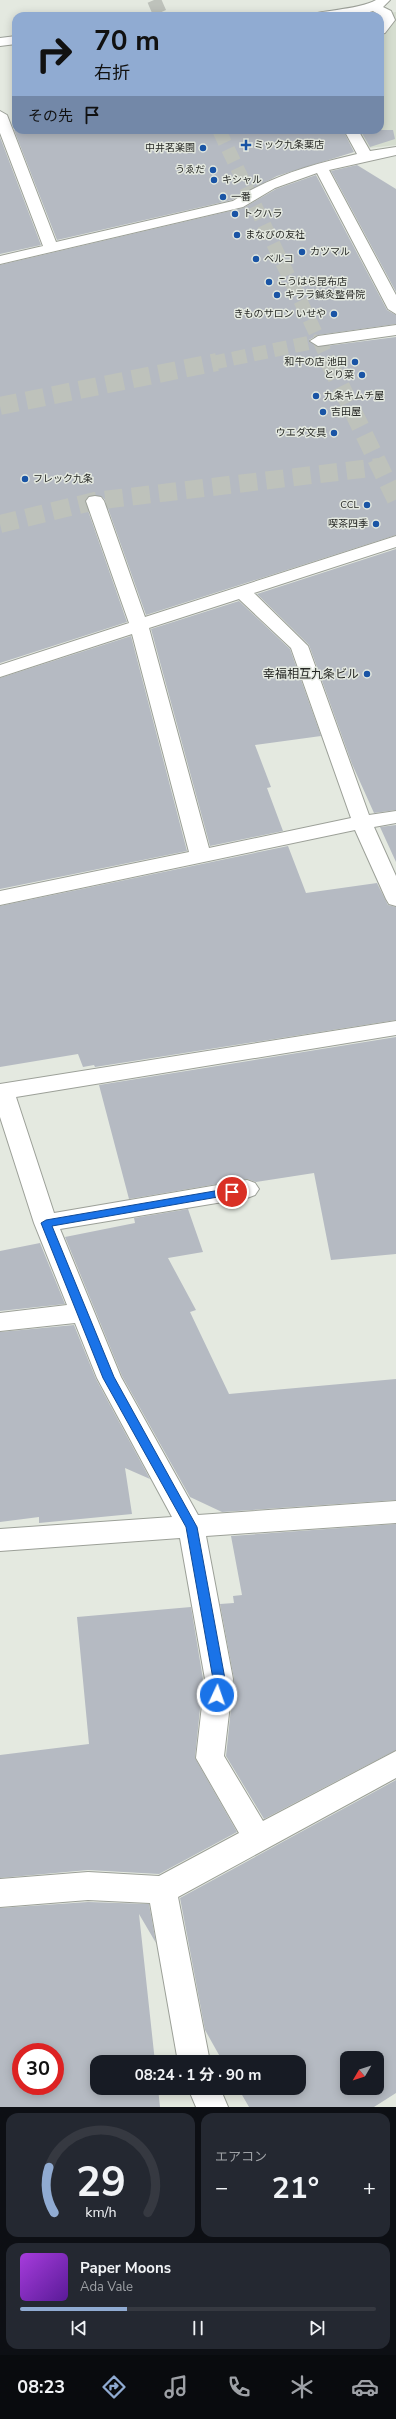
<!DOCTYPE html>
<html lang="ja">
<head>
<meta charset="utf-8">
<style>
  :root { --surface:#171b24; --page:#242831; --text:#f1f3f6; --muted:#9ea1a6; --line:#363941; --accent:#90abd2 }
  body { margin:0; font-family:"Nunito Sans","Noto Sans JP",sans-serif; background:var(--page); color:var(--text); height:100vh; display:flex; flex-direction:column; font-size:15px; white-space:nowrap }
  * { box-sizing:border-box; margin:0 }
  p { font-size:13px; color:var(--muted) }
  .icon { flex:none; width:22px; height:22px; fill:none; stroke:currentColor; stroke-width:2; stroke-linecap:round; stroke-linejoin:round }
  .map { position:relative; height:2107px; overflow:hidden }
  .side { display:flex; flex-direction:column; gap:6px; padding:6px; background:#0d0f14; flex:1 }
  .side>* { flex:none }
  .top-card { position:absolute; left:12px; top:12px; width:372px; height:122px; border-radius:12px; box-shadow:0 2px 10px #0003; background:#90abd2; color:#111; overflow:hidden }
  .needle { width:26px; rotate:231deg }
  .controls { position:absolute; left:340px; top:2051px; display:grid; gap:8px }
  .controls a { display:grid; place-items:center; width:44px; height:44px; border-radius:8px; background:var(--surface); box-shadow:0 2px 10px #0003; font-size:20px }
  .speed { position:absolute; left:12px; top:2043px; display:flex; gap:8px; font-size:20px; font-weight:700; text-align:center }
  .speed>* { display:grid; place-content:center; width:52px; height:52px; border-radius:50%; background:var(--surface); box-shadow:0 2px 10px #0003; line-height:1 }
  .speed .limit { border:6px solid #d22; background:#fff; color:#111 }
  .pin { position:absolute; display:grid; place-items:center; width:34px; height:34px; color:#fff; margin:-17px; border:2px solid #fff; border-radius:50%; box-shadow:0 1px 4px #0007 }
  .me { position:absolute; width:44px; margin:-22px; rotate:3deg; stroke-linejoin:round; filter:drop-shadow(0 0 3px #0008) }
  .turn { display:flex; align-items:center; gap:14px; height:84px; padding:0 16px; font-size:18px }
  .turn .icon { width:52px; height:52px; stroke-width:2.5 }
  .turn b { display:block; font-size:28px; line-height:34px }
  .then { display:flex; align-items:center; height:38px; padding:0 16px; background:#0003; gap:8px; font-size:15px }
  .big { font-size:30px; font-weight:700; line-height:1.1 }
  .side .widget { flex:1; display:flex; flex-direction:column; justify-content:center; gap:6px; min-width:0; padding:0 14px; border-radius:12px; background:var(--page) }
  .side .dial { align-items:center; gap:0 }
  .dial svg { height:104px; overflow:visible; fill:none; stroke:var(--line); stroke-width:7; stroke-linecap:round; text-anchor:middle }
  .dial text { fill:var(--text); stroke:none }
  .song { display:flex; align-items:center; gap:12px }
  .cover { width:48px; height:48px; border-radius:6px; background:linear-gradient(135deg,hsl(280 70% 55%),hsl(270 70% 35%)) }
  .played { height:4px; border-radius:2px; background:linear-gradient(90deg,var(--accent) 30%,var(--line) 30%) }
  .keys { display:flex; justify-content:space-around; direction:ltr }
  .heat { display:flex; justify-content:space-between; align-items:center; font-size:22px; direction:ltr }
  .side .tiles { flex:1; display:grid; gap:6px; grid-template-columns:1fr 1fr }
  .widget:last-child { grid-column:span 2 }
  .trip { position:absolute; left:90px; top:2055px; width:216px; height:40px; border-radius:12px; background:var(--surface); box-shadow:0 2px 10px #0003; font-weight:700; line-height:40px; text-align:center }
  .menu { display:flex; height:64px; justify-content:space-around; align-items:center; background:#090b0e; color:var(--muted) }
  .menu .icon { width:28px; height:28px }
  .menu .on { color:var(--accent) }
  .menu b { font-size:18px; color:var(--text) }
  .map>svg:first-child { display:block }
  .built { fill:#d5ddcf }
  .building { fill:#b5bac2; fill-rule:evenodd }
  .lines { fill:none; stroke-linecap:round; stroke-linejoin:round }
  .minor-tunnel-far1 { stroke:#bec2bb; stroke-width:14; stroke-dasharray:14 7; stroke-linecap:butt }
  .minor-tunnel { stroke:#bec2bb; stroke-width:18; stroke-dasharray:18 9; stroke-linecap:butt }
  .minor-casing { stroke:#9ca098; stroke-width:2 }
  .minor { fill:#fff; fill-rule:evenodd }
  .route { fill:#1a73e8; stroke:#114b97 }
  .poi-dot { fill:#1954a5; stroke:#e4e9e0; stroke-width:1.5 }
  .labels { text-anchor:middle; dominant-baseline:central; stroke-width:3; stroke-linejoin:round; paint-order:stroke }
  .far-poi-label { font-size:10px; fill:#262825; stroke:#e4e9e0; text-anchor:start }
  .poi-label { font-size:12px; fill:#262825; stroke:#e4e9e0; text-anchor:end }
</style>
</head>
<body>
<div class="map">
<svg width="396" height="2107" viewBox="0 0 396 2107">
  <rect width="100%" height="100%" fill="#e4e9e0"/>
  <path class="built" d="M396 12V145L370 148 363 144 355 130H380V16H355Z"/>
  <path class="building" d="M14 130H343L354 152 277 176 232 200 57 240Z
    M360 130H393L395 139 370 147Z
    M0 137 41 245 0 254Z
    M357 165 396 189V292L331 171Z
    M316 175 387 310 396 315V324L318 335 309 340 318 347 396 337V535L146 615 105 500 101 496H89L85 502 127 622 0 663V265L243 208 276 189Z
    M396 549V810L374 813 352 764 309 645 257 594Z
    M239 601 290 649 321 736 255 745 271 787 267 788 283 831 210 846 151 629Z
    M131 636 187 851 0 889V678Z
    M396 825V862L380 827Z
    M288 846 306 893 377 883 388 905 396 907V1020L95 1067 94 1065 83 1067 78 1054 0 1067V906Z
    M396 1037V1254L331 1260 314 1173 256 1182 247 1179 129 1199 99 1085Z
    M188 1209 203 1252 168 1258 196 1310 190 1312 229 1394 396 1379V1500L222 1512 190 1497 122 1376 65 1237 135 1223 134 1218Z
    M40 1243 65 1304 0 1311V1251Z
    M74 1325 96 1379 150 1479 125 1468 132 1514 39 1523V1517L0 1522V1332Z
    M396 1524V1750L264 1819 226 1756 234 1679 220 1604 234 1603 233 1596 242 1595 231 1536Z
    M191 1607 203 1679 195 1758 237 1832 159 1874 88 1870 0 1878V1755L89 1744 77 1617Z
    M396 1780V2093L374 2107H249L238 2088H299V2062H223L205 2030 180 1898ZM347 2058H377V2088H347Z
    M88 1902 149 1904 156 1943 139 1914 155 2062H97V2088H158L160 2107H0V1908ZM21 2052H55V2086H21Z"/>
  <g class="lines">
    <path class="minor-tunnel-far1" d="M154 0 161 16
      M219 130 330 363
      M212 363 318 341"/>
    <path class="minor-tunnel" d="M329 362 396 500
      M0 406 217 362
      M0 524 95 501 379 467"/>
    <g class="minor-casing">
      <path id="minor" d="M376 0H390L383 7 391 11 395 20 385 33 380 34V22L382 20 381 16 373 11 356 16H308C311 11 360 10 376 0Z
        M16 36V44L0 46V38Z
        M0 111 7 115 56 242 233 201C270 176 314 164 357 154L344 130H358L370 151 396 147V155L329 170 396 295V314L388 309 317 173 275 188 243 207 0 264V256L43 246 0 133Z
        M396 325V335L318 346 310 341 318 336Z
        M95 496 101 497 104 501 145 617 396 536V547L254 593 308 646 369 815 396 811V823L374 827 396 876V906L389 904 386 899 355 830 0 905V891L189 852 132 634 0 677V665L129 623 86 501 89 497ZM239 599 291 648 351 818 209 848 149 628Z
        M396 1021V1035L16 1097 54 1213 247 1180 255 1183 259 1189 255 1195 247 1198 60 1229 121 1377 198 1515 396 1501V1523L206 1536 233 1679 224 1756 263 1821 396 1751V1778L178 1897 210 2062H178L150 1903 88 1900 0 1907V1879L88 1872 159 1876 239 1833 196 1758 205 1679 180 1538 0 1551V1529L172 1517 97 1378 75 1323 0 1331V1313L67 1305 34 1223 0 1117V1084Z
        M188 2088H220L228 2107H196Z"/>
    </g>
    <use href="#minor" class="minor"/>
  </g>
  <path class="route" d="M232 1188 235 1189V1194L52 1226 114 1377 197 1527 225 1679 223 1695 217 1700 211 1695 213 1679 186 1527 103 1378 41 1223 46 1220Z"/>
  <g class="poi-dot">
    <path d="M244 139h4v4h4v4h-4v4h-4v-4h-4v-4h4z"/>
    <circle cx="203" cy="148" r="4"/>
    <circle cx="213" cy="170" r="4"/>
    <circle cx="214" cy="180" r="4"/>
    <circle cx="223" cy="197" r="4"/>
    <circle cx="235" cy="214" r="4"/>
    <circle cx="237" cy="235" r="4"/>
    <circle cx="302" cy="252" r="4"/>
    <circle cx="256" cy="259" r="4"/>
    <circle cx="269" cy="282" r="4"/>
    <circle cx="277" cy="295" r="4"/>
    <circle cx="334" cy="314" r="4"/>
    <circle cx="355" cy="362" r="4"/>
    <circle cx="362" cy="375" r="4"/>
    <circle cx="316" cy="396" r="4"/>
    <circle cx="323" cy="412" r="4"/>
    <circle cx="334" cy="433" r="4"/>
    <circle cx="25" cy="479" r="4"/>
    <circle cx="367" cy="505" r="4"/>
    <circle cx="376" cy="524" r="4"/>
    <circle cx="367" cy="674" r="4"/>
  </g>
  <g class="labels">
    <g class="far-poi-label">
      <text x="254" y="145">ミック九条薬店</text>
      <text x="195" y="148" text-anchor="end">中井茗楽園</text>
      <text x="205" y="170" text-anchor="end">うゑだ</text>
      <text x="222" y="180">キシャル</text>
      <text x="231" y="197">一番</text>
      <text x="243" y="214">トクハラ</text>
      <text x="245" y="235">まなびの友社</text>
      <text x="310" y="252">カツマル</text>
      <text x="264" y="259">ベルコ</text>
      <text x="277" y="282">こうはら昆布店</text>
      <text x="285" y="295">キララ鍼灸整骨院</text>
      <text x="326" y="314" text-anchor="end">きものサロン いせや</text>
      <text x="347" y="362" text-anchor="end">和牛の店 池田</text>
      <text x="354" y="375" text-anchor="end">とり菜</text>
      <text x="324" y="396">九条キムチ屋</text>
      <text x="331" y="412">吉田屋</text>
      <text x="326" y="433" text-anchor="end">ウエダ文具</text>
      <text x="33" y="479">フレック九条</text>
      <text x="359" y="505" text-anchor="end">CCL</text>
      <text x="368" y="524" text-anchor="end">喫茶四季</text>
    </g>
    <g class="poi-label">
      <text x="359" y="674">幸福相互九条ビル</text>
    </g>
  </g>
</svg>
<div class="controls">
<a><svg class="needle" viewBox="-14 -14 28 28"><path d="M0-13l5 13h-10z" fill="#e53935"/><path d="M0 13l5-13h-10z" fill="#9ea1a6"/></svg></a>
</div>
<div class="speed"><div class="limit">30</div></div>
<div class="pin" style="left:232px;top:1192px;background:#d93025"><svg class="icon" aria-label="arrive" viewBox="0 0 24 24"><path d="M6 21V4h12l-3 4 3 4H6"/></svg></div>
<svg class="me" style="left:217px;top:1695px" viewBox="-20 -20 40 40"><circle r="17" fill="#1a73e8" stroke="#fff" stroke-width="3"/><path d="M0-11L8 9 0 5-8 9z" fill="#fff"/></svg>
<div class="trip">08:24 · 1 分 · 90 m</div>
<div class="top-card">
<div class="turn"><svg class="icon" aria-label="right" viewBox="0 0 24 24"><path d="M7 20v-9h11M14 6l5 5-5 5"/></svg><div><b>70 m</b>右折</div></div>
<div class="then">その先<svg class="icon" aria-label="arrive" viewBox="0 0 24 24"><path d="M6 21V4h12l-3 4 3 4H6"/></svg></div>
</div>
</div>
<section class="side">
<div class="tiles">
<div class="widget dial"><svg viewBox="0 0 100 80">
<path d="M14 69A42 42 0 1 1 86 69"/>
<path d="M14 69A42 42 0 0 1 10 34" stroke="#90abd2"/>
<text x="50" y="56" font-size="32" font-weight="700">29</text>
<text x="50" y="72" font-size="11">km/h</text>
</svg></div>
<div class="widget"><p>エアコン</p>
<div class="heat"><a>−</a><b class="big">21°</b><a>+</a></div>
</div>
<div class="widget">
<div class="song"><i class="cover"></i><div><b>Paper Moons</b><p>Ada Vale</p></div></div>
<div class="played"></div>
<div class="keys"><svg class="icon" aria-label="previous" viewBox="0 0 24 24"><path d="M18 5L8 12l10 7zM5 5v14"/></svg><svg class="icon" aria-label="pause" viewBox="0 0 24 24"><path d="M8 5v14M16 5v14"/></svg><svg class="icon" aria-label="next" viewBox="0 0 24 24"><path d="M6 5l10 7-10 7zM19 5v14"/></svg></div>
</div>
</div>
</section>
<nav class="menu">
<b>08:23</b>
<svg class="icon on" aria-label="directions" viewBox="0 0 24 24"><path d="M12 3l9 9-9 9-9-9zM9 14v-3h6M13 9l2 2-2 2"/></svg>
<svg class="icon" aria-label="music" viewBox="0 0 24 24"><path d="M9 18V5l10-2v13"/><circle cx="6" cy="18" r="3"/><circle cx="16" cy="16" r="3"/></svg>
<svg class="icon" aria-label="phone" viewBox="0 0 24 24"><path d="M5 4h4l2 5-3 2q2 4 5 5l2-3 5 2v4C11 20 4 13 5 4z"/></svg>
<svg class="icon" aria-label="climate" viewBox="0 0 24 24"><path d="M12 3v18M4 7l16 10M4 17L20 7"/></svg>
<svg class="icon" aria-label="car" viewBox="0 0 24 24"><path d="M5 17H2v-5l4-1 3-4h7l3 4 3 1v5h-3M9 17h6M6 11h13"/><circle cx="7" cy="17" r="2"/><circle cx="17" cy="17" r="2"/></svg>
</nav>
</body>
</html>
